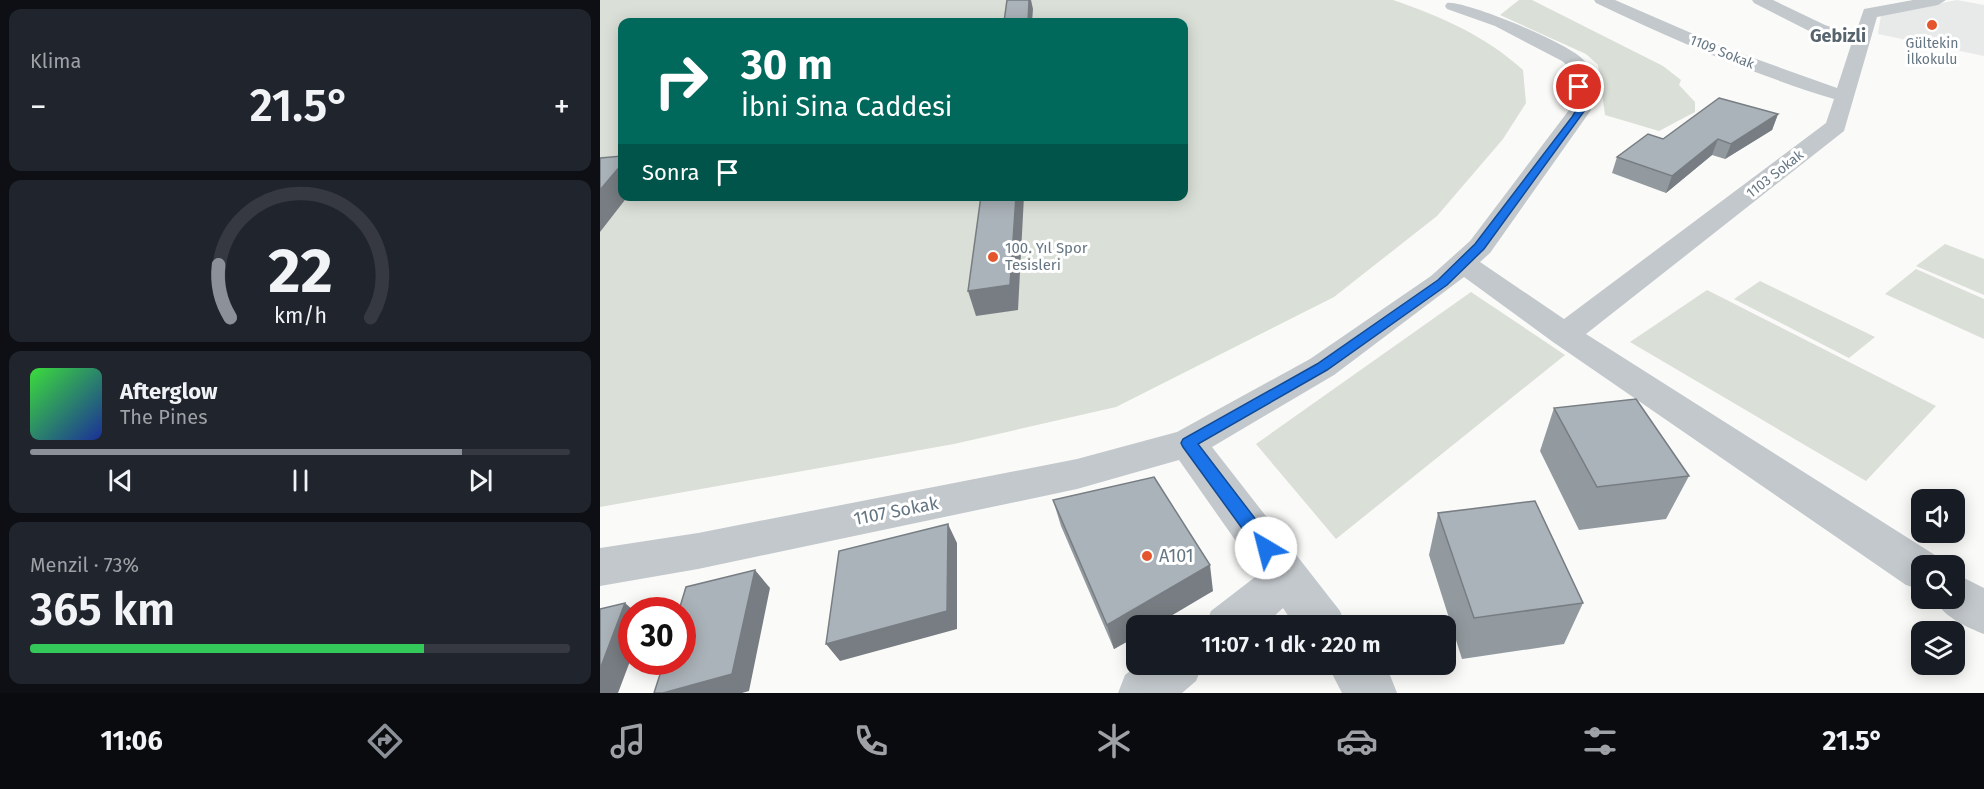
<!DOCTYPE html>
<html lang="tr">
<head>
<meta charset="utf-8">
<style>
  :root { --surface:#171b24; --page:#20242c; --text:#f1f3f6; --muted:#9ea1a6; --line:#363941; --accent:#8c9099 }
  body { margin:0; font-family:"Fira Sans",sans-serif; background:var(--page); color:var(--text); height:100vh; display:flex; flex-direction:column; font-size:22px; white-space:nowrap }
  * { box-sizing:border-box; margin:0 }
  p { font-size:20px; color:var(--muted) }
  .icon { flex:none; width:33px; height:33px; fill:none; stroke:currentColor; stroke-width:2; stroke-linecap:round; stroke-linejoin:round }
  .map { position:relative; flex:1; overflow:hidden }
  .details { display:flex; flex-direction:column; gap:9px; padding:9px; background:#0d0f14; width:600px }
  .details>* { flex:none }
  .hud { position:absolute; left:18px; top:18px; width:570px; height:183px; border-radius:12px; box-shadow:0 3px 15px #0003; background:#00695c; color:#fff; overflow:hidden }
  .fabs { position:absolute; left:1311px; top:489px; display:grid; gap:12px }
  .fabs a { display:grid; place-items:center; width:54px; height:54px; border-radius:12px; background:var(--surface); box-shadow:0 3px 15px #0003; font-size:30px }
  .speed { position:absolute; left:18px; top:597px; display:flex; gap:12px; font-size:30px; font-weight:700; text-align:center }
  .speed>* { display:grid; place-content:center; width:78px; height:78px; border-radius:50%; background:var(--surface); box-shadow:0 3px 15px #0003; line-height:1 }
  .speed .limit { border:9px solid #d22; background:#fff; color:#111 }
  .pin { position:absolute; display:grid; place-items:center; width:51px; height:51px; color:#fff; margin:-26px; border:3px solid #fff; border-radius:50%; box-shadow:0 2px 6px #0007 }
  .me { position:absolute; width:66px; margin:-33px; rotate:323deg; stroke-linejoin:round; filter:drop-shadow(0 0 4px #0008) }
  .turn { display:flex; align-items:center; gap:21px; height:126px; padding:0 24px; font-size:27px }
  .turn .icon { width:78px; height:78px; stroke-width:2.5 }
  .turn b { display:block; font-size:42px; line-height:51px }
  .then { display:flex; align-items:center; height:57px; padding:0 24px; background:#0003; gap:12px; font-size:22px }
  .big { font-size:45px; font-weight:600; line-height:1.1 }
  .details .card { flex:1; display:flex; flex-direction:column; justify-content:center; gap:9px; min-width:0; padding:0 21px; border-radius:12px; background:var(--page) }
  .details .dial { align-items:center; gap:0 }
  .dial svg { height:156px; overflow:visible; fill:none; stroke:var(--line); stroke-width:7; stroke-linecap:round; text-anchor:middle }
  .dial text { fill:var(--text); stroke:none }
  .song { display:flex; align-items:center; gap:18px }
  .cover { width:72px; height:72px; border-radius:9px; background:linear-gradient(135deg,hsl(120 70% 55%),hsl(230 70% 35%)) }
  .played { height:6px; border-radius:3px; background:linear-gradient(90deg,var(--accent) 80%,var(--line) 80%) }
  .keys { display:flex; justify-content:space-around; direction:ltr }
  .heat { display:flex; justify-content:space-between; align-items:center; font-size:33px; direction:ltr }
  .charge { height:9px; border-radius:4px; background:linear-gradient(90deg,#34c759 73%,var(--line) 0) }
  .trip { position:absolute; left:526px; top:615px; width:330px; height:60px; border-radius:12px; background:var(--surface); box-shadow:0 3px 15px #0003; font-weight:600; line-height:60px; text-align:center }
  .menu { display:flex; height:96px; justify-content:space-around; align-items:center; background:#090b0e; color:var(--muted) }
  .menu .icon { width:42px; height:42px }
  .menu .active { color:var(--accent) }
  .menu b { font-size:27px; color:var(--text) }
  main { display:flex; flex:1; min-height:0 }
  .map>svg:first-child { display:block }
  .built { fill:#e8e9e9 }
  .green { fill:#dadfd7; fill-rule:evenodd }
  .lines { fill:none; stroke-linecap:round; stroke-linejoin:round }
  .minor { fill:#c3c8cc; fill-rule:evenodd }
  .wall { fill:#929a9f }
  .shaded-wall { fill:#777d82 }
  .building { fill:#aab3b9; stroke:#777d82; stroke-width:1.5 }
  .route { fill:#1a73e8; stroke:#114b97; stroke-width:1.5 }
  .poi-dot { fill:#e4572e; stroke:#fff; stroke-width:2 }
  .labels { text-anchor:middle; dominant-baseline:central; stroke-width:6; stroke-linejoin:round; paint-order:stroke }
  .far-poi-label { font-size:14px; fill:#657683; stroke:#fff }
  .far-street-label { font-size:14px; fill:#657683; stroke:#fff }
  .poi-label { font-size:15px; fill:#657683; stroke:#fff; text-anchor:start }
  .far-district-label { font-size:18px; font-weight:bold; fill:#57646e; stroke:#fff }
  .near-street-label { font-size:18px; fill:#657683; stroke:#fff }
  .near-poi-label { font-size:18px; fill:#657683; stroke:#fff; text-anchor:start }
</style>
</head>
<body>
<main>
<section class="details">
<div class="card"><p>Klima</p>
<div class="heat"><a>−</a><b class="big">21.5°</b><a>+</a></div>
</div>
<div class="card dial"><svg viewBox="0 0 100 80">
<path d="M14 69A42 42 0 1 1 86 69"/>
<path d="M14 69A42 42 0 0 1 8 42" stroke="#8c9099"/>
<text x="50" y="56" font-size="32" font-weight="700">22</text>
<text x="50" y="72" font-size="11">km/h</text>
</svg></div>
<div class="card">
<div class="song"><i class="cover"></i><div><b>Afterglow</b><p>The Pines</p></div></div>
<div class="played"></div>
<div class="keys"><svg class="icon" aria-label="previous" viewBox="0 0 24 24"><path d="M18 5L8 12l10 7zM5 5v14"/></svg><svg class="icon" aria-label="pause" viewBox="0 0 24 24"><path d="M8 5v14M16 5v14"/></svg><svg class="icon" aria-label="next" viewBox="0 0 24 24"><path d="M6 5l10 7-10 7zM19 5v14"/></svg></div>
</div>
<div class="card"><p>Menzil · 73%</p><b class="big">365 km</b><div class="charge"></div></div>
</section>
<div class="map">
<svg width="1384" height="693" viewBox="0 0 1384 693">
  <rect width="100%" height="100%" fill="#fafaf8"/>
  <path class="built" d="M1357 0 1384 5V56L1278 34 1281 15Z"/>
  <path class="green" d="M0 0H793C840 16 886 36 923 70L926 103 903 139 837 216 734 297 516 407 354 444 0 507ZM22 22H584V196H22Z
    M919 0H932L1063 66 1081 80 1079 85 1095 102V112L1059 131 1005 115 998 65 986 54 900 15Z
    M1345 244 1384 259V295L1316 266Z
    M1316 269 1384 299V339L1285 294Z
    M1160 281 1275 337 1249 358 1134 299Z
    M1107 290 1336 406 1266 481 1030 342Z
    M871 292 965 355 736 539 656 444Z"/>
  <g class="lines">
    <path class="minor" d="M994 0H1015L1128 49 1237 88 1251 45 1213 33 1154 3 1152 0H1173L1225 25 1255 35 1264 9 1313 0H1346L1338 5 1277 17 1244 131 986 334 1338 557 1341 566H1322V590L1306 585 953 342 864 277 734 375 612 447 740 611 746 626H695L683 608 663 626H605L611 611 659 574 579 460 477 489 98 569 0 586V548L98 533 477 459 577 432 710 359 831 276 870 241 969 110 968 66 962 61 895 26 847 9 845 6 847 3C865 0 979 47 986 63 991 76 989 96 991 110L890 253 880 262 964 319 1226 123 1234 99C1152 74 1074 40 996 3Z
      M1354 573 1384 588V634C1366 627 1342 616 1334 598H1354Z
      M539 664H603L596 681 582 693H518L525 675Z
      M727 664H781L790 675 797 693H742Z"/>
  </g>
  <path class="wall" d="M1178 114 1172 130 1125 159 1112 155 1066 193 1012 173 1017 157 1063 139Z
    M954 408 1089 476 1066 519 979 530 940 451Z
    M453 500 613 591 537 626V636L514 649 461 526Z
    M838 513 983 603 964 644 862 659 829 555Z"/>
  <path class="shaded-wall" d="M429 0H431L433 9 432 22H428Z
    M1178 114 1172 130 1125 159 1131 144Z
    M1118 139 1112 155 1066 193 1072 176Z
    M22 164V196H28L0 232V190Z
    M416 196H424L418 310 376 316 368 291Z
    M348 524 357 543V629L240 661 226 644Z
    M610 565 613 591 554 626H537V636L514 649 507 625Z
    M155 570 170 588 149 691 142 693H63Z
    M25 603 33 610H32V656L18 693H0V669Z"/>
  <path class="building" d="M407 0H429L428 22H404Z
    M1119 98 1178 114 1131 144 1118 139 1072 176 1017 157 1048 134 1063 139Z
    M22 156V164L0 190V158Z
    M381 196H416L410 285 368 291Z
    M1036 399 1089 476 997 487 954 408Z
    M554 477 610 565 507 625 453 500Z
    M935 501 983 603 874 618 838 513Z
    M348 524 347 611 226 644 239 551Z
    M155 570 132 674 63 693H54L64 662H82V610H79L86 587Z
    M25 603 0 669V609Z"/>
  <path class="route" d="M979 85 983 87 985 110 884 249 847 285 727 370 598 444 673 542 675 548 673 553 666 555 660 553 583 447 581 443 583 439 717 364 838 280 875 244 972 117 976 110 974 87Z"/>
  <g class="poi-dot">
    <circle cx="1332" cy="25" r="6"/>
    <circle cx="393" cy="257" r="6"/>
    <circle cx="547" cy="556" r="6"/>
  </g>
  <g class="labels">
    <g class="far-poi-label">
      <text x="1332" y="43">Gültekin<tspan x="1332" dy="16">İlkokulu</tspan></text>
    </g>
    <g class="far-street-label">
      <text transform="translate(1122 52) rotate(22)">1109 Sokak</text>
      <text transform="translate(1175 174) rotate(-38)">1103 Sokak</text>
    </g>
    <g class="poi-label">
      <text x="405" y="248">100. Yıl Spor<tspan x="405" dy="17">Tesisleri</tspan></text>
    </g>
    <g class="far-district-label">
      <text x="1238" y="36">Gebizli</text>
    </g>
    <g class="near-street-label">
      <text transform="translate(296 511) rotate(-11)">1107 Sokak</text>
    </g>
    <g class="near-poi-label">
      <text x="559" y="556">A101</text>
    </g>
  </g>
</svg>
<div class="fabs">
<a><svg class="icon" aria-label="sound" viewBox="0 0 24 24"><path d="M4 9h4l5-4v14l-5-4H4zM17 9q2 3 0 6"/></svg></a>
<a><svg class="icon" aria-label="search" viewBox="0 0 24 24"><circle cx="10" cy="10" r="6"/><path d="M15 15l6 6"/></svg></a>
<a><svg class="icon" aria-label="layers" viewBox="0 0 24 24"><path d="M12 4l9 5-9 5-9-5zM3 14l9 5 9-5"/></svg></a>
</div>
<div class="speed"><div class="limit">30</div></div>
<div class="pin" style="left:979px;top:87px;background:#d93025"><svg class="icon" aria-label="arrive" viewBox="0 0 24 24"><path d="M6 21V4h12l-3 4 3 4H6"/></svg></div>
<svg class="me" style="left:666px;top:548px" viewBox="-20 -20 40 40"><circle r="19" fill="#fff"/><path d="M0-13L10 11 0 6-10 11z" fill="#1a73e8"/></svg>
<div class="trip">11:07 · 1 dk · 220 m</div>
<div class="hud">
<div class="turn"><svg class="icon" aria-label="right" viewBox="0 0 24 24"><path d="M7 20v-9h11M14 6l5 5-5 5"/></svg><div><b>30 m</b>İbni Sina Caddesi</div></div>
<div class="then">Sonra<svg class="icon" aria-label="arrive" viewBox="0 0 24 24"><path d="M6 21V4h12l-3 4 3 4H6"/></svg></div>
</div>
</div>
</main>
<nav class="menu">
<b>11:06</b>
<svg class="icon active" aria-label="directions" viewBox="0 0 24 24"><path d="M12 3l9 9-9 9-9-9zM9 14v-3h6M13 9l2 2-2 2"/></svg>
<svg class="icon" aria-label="music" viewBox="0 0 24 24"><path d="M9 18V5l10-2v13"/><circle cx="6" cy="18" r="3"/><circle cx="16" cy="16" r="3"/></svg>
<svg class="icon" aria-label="phone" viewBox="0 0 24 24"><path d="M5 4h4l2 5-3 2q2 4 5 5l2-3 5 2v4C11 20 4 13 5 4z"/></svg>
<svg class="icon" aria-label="climate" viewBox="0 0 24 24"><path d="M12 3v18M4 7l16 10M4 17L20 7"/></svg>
<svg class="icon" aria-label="car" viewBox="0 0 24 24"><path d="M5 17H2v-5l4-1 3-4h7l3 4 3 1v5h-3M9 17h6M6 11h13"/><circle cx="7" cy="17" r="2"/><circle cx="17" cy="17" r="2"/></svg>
<svg class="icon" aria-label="filters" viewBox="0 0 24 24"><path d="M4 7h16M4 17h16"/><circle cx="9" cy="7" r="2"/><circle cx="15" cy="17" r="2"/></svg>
<b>21.5°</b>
</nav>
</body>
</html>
